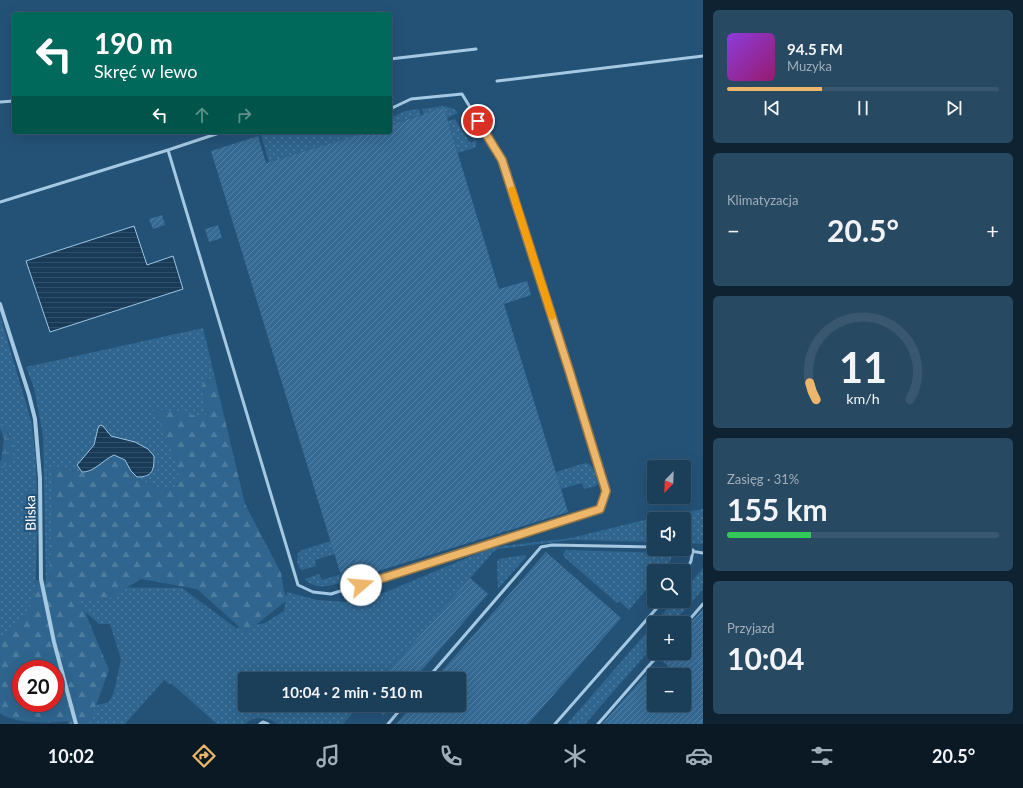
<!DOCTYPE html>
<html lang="pl">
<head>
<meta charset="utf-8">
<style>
  :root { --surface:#1b3e59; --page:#284962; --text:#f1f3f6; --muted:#a0aeba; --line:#39576f; --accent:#ecb76a }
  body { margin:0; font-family:Lato,sans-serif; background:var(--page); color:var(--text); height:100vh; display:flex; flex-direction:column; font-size:15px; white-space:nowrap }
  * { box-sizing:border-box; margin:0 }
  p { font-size:13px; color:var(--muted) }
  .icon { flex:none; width:22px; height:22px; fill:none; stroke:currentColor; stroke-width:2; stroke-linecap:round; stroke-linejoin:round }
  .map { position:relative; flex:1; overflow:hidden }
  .side { display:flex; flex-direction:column; gap:10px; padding:10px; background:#0f2231; width:320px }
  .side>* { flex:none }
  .banner { position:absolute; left:12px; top:12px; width:380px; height:122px; border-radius:4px; box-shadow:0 4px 16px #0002,0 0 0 1px var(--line); background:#00695c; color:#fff; overflow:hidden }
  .needle { width:26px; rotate:203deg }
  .controls { position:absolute; left:647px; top:460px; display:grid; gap:8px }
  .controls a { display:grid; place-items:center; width:44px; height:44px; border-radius:4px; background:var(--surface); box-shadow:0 4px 16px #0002,0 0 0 1px var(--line); font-size:20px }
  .speed { position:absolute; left:12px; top:660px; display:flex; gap:8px; font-size:20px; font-weight:700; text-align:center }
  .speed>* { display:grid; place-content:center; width:52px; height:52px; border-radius:50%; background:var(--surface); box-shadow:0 4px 16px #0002,0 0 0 1px var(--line); line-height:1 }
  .speed .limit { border:6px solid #d22; background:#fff; color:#111 }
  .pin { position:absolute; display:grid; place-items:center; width:34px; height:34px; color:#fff; margin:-17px; border:2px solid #fff; border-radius:50%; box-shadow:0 1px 4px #0007 }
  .me { position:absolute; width:44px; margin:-22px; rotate:72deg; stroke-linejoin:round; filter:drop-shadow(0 0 3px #0008) }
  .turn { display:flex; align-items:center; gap:14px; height:84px; padding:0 16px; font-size:18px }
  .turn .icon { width:52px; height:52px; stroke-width:2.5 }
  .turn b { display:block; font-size:28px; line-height:34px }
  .lanes { display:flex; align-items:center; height:38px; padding:0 16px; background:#0003; justify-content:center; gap:20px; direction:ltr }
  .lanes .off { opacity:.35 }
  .big { font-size:30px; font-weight:700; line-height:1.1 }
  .side .tile { flex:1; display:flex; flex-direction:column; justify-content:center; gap:6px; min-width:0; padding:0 14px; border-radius:6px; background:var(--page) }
  .side .dial { align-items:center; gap:0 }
  .dial svg { height:104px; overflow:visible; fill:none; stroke:var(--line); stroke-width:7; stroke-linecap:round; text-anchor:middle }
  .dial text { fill:var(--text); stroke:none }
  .song { display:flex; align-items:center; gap:12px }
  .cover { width:48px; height:48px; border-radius:6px; background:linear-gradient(135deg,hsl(270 70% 55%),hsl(320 70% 35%)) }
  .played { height:4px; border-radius:2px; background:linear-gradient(90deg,var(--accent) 35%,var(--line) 35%) }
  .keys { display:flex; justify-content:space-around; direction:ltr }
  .heat { display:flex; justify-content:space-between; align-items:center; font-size:22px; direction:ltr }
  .charge { height:6px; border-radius:3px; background:linear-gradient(90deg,#34c759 31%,var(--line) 0) }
  .trip { position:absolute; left:238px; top:672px; width:228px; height:40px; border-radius:4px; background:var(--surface); box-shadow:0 4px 16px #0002,0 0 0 1px var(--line); font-weight:700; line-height:40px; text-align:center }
  .menu { display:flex; height:64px; justify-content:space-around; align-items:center; background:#0b1924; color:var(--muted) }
  .menu .icon { width:28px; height:28px }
  .menu .current { color:var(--accent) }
  .menu b { font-size:18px; color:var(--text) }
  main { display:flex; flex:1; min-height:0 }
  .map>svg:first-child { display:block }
  .green { fill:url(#green-dots) }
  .forest { fill:url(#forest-firs); fill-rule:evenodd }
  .wetland { fill:url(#wetland-marsh) }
  .water { fill:url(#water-rules); stroke:#9ac5e4 }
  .building { fill:url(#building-hatch) }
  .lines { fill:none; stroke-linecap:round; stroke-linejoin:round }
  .service { stroke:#a5c8e3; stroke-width:3 }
  .minor { stroke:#a5c8e3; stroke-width:4 }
  .route-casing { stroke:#997745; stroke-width:10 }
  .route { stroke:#ecb76a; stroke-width:7 }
  .slow { stroke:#f59e0b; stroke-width:7 }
  .labels { text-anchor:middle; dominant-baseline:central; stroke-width:4; stroke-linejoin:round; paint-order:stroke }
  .street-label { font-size:14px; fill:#fff; stroke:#245277 }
</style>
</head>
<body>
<main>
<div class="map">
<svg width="703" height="724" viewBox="0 0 703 724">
  <defs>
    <pattern id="green-dots" width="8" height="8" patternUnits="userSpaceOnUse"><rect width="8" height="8" fill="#2f658e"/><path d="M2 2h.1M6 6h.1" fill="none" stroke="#4e7c9f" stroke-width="1.8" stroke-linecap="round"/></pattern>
    <pattern id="forest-firs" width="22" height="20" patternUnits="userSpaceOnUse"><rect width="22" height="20" fill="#2f658e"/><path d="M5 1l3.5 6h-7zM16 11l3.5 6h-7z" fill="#4e7c9f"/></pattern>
    <pattern id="wetland-marsh" width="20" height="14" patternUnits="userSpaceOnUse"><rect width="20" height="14" fill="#2f658e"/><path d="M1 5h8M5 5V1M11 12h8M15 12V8" fill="none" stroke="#4e7c9f"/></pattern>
    <pattern id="water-rules" width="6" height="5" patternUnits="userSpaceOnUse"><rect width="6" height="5" fill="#193b57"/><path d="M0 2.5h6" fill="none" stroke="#304f68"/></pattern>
    <pattern id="building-hatch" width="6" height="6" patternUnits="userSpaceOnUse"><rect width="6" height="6" fill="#356a94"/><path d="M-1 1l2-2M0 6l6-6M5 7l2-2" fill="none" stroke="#5380a4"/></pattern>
  </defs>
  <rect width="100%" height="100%" fill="#245277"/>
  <path class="green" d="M444 106 454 109 458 113 447 118 424 115 422 109Z
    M419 109 421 115 390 125V117L394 116 405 111Z
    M455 119 470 143 476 140V146L474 148 458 153 448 121Z
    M271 132H367L269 162 261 135Z
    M0 315 32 424 36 464 38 515 35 594 28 612 17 626 0 641V470L3 468 10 437 0 417Z
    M203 328 215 378 202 382 207 418 154 409 180 469 177 487 163 490 140 480 137 477H146L135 442 111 436 103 426 98 428 94 445 81 460 79 469 82 472 53 467 54 499 49 583 46 582 43 436 34 388 26 367Z
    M585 463C595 465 596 475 598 484L596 486 584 489 582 483 561 489 556 472Z
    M703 509V544L684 543V519H654V542L571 540 498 549 494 551 382 679H245V705H360L343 724H278L271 720 261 718 252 719 245 724H217L172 684H169L164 680 125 724H88L93 706 109 702 114 692 121 659 110 624H99L84 611H74L79 587 182 588 236 628 265 623 284 611 287 592 317 600 346 602 366 598 386 592 488 549 503 546 571 538 640 521Z
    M331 541 335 554 315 560 316 566 302 570C296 566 297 559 298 553L302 550Z
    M566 550 667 553 671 557V560L662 571H654V580L629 610 619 601 617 603 564 557 563 554Z
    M525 555 526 557 498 589 497 562 499 559Z
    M703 568V589L673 623H655L674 601H684V590Z
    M319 574 322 580 341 574 343 582C328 586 321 590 306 581L305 579Z
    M654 624V645L585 724H567Z"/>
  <path class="forest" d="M215 378 245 504 281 573 284 591 287 600 246 633 197 589 141 579 110 598 80 600 109 670 89 724H69L67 721C49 724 14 724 0 713V641C22 622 34 610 36 580L49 583 54 499 53 467 88 473 106 459 114 455 125 460 131 471 140 480 163 490 177 487 179 469 154 409 207 417 202 382ZM21 669H55V703H21Z"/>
  <path class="wetland" d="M0 417 15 449C12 457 8 466 0 470V461L1 460 4 439 0 428Z"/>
  <path class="water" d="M134 226 147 265 173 256 183 289 50 332 26 261Z
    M100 425 103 426 111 436 135 442 148 449 154 456C154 470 153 477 137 477L131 471 125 460 114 455C103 460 93 473 82 472L77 465 94 445 98 428Z"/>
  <path class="building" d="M444 108 499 289 527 281 531 295 504 304 568 512 343 582 211 151 258 136 266 163 367 132H390V125Z
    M162 215 165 225 153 229 149 219Z
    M218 225 222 238 209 242 205 229Z
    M546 552 621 618 528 724H396L413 705H459V679H435Z
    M470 578 488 594 414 679H382Z
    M703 609V724H602L650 670 654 673V705H684V675H661L668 666 659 658 663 653H684V629Z
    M372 705H392L383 715Z"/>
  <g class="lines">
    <path class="service" d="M390 59 476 49
      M497 81 703 56
      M0 102 14 101
      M168 150 298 585 313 592 331 594 600 509 606 491 569 370 502 160 462 94 411 99 390 109
      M0 202 168 150 222 132
      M679 549 703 553
      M684 576 691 561 693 550
      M684 626 703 604
      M427 679 541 547 552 545 654 547
      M260 724 263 722 268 724
      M388 724 404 705
      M555 724 663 601
      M598 724 660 653"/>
    <path class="minor" d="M0 304 29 395 35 419 40 478 41 579 54 642 76 724"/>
  </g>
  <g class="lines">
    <g class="route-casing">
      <path id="route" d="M361 585 600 509 606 491 569 370 502 160 478 121"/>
    </g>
    <use href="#route" class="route"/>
    <path class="slow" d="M512 190 552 316"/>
  </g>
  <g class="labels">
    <g class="street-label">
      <text transform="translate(30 513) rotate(-91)">Bliska</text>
    </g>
  </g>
</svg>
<div class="controls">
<a><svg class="needle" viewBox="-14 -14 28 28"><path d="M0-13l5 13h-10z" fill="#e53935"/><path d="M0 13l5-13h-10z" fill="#a0aeba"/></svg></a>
<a><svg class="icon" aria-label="sound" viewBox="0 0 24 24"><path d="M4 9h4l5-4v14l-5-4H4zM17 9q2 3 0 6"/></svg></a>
<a><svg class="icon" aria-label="search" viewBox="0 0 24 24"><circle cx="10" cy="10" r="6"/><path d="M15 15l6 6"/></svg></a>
<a>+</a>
<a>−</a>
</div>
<div class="speed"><div class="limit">20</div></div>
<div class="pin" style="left:478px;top:121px;background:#d93025"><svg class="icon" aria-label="arrive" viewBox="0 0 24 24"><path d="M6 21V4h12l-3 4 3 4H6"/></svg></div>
<svg class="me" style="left:361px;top:585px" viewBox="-20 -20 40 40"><circle r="19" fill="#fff"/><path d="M0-13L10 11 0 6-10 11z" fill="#ecb76a"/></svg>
<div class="trip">10:04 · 2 min · 510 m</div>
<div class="banner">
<div class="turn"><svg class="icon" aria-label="left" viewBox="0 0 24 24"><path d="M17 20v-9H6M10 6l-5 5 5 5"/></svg><div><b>190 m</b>Skręć w lewo</div></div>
<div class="lanes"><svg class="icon" aria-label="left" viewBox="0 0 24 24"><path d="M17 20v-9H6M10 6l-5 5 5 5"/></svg><svg class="icon off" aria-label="ahead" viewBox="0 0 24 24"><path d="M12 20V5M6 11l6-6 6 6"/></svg><svg class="icon off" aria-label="right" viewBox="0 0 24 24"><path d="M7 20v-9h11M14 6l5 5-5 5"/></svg></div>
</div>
</div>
<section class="side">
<div class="tile">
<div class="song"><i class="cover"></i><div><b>94.5 FM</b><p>Muzyka</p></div></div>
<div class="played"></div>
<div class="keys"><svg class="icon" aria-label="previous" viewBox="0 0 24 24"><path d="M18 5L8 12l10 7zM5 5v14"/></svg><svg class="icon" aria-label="pause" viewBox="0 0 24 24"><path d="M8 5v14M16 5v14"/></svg><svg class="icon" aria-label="next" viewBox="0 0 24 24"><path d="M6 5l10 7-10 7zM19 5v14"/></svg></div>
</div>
<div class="tile"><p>Klimatyzacja</p>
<div class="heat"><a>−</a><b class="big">20.5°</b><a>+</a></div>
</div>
<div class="tile dial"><svg viewBox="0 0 100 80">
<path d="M14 69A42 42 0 1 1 86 69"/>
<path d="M14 69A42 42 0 0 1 9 56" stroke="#ecb76a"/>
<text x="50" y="56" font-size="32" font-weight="700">11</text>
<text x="50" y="72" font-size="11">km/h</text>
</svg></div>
<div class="tile"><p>Zasięg · 31%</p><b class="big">155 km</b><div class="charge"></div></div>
<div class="tile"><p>Przyjazd</p><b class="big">10:04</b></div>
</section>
</main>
<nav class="menu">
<b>10:02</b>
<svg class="icon current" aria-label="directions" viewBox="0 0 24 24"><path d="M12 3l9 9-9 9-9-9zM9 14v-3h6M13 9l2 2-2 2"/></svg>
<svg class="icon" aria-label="music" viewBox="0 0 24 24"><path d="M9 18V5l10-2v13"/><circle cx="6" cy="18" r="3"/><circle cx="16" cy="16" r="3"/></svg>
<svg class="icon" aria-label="phone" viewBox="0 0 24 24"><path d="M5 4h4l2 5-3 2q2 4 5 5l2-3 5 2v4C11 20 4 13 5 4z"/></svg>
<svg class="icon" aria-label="climate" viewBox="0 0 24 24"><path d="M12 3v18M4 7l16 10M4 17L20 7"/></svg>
<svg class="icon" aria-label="car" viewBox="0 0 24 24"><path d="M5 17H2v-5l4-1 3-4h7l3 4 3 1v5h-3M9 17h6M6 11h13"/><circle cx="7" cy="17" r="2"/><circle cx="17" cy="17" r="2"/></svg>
<svg class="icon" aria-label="filters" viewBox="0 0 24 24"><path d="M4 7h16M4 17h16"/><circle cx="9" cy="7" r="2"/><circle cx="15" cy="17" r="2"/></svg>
<b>20.5°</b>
</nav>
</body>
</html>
